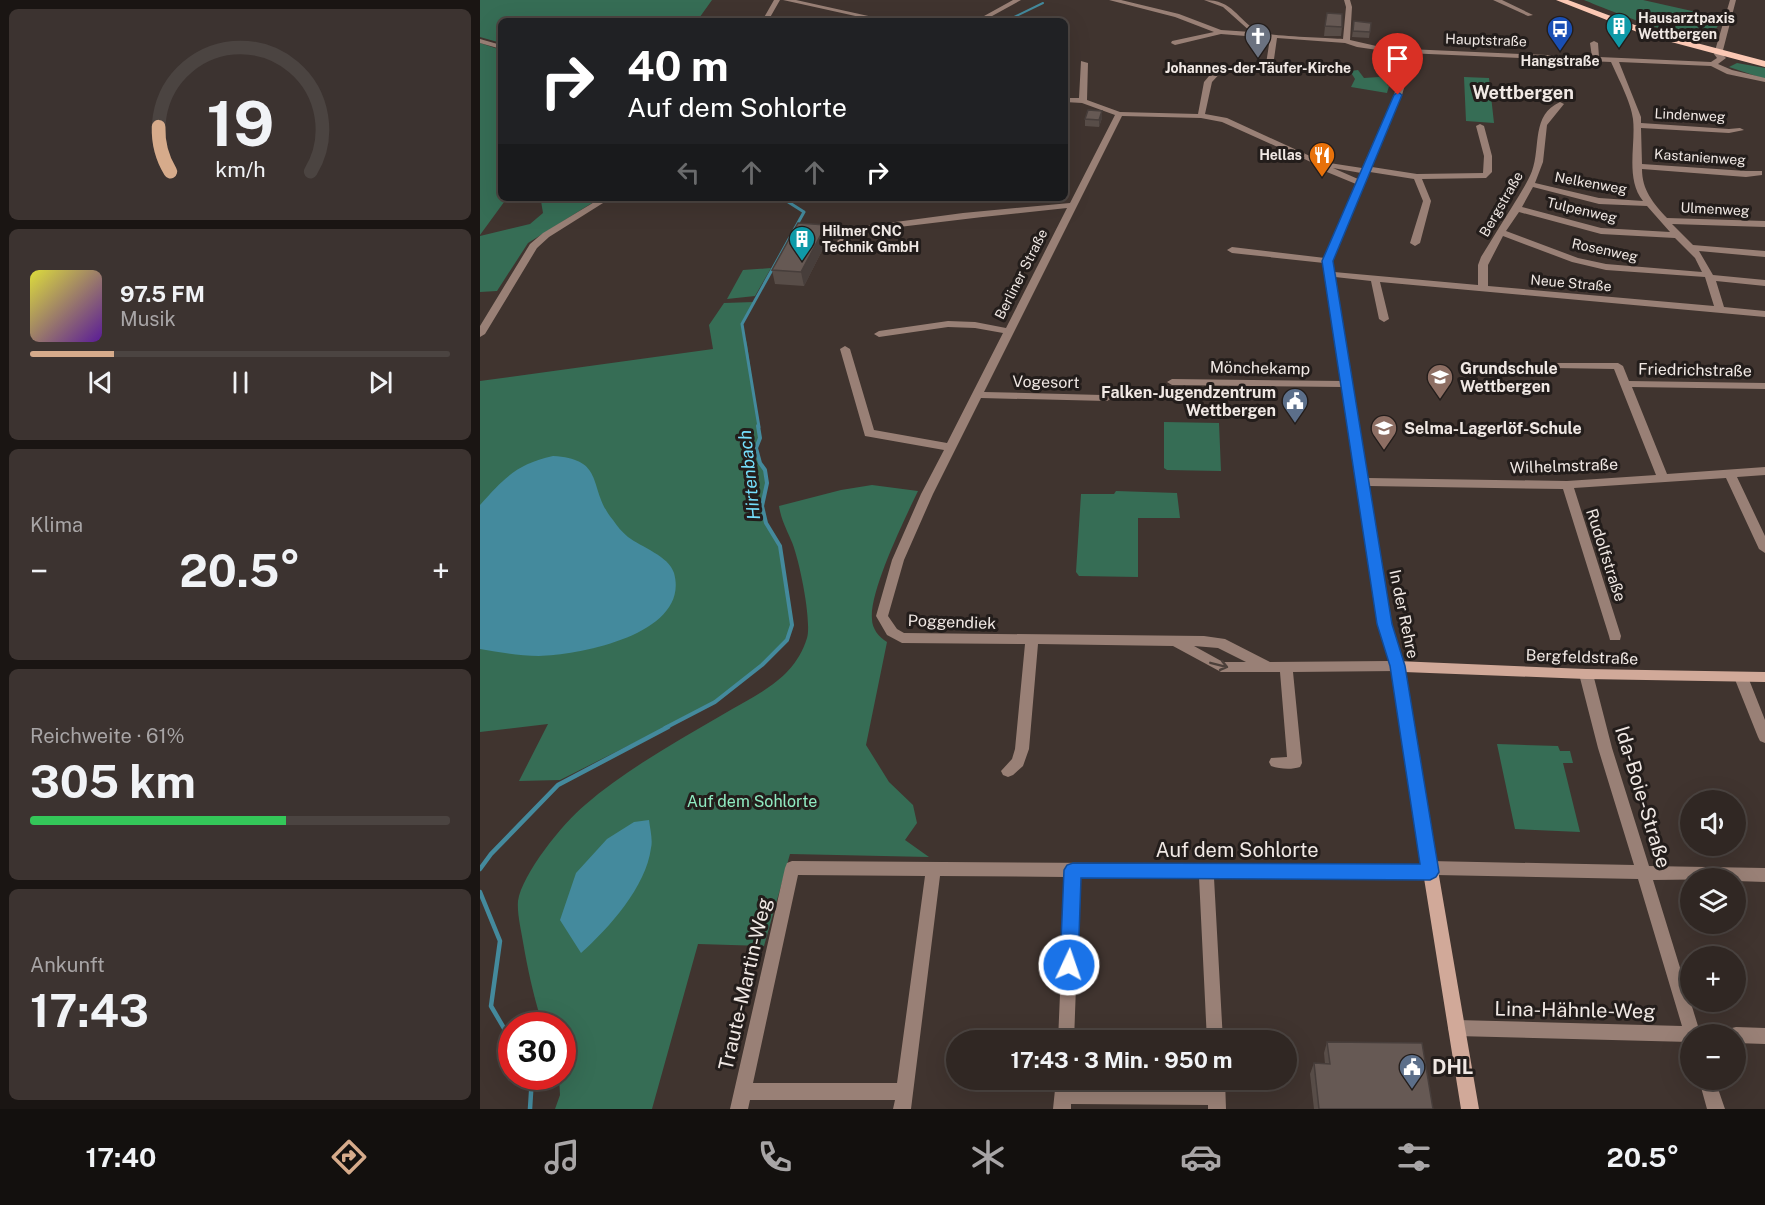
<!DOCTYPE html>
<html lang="de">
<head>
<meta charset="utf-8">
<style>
  :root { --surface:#302723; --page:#3c3330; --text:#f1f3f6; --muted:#a8a5a6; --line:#4b4441; --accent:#d6ab8b }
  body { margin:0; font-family:"Public Sans",sans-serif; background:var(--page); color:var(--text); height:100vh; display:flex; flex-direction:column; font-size:22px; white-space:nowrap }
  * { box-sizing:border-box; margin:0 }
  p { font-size:20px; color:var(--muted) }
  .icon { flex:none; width:33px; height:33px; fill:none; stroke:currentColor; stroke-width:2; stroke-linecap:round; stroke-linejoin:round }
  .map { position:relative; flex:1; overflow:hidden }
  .side { display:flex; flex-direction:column; gap:9px; padding:9px; background:#1a1513; width:480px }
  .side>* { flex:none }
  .banner { position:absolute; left:18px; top:18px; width:570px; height:183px; border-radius:9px; box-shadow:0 6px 24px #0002,0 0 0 2px var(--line); background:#202124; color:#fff; overflow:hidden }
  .fabs { position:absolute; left:1200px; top:790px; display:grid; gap:12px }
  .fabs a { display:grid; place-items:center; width:66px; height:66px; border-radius:50%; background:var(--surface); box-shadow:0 6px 24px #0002,0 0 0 2px var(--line); font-size:30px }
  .speed { position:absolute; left:18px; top:1012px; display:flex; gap:12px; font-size:30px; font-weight:700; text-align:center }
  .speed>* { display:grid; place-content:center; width:78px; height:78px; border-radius:50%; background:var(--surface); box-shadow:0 6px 24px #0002,0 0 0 2px var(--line); line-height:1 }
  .speed .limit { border:9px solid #d22; background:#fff; color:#111 }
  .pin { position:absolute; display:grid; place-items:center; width:51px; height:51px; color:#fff; margin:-62px -26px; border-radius:50% 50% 50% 0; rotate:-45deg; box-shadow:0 0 6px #0007 }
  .pin .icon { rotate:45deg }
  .me { position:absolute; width:66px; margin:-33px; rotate:3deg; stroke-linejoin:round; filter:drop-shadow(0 0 4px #0008) }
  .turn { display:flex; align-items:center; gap:21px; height:126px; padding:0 30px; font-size:27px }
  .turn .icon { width:78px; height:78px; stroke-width:2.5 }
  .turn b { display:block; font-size:42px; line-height:51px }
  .lanes { display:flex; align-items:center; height:57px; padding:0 30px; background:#0003; justify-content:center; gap:30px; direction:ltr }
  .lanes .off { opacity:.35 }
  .big { font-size:45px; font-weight:700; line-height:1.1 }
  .side .widget { flex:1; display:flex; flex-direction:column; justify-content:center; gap:9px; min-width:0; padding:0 21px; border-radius:9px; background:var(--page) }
  .side .dial { align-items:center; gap:0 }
  .dial svg { height:156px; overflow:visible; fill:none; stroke:var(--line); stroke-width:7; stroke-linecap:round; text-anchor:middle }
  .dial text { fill:var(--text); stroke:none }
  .song { display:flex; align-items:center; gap:18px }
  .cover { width:72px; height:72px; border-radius:9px; background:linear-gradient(135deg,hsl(60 70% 55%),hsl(270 70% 35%)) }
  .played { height:6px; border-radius:3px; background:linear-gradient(90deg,var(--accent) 20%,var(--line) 20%) }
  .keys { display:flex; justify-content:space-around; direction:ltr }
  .heat { display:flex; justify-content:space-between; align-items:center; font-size:33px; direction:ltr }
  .charge { height:9px; border-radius:4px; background:linear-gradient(90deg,#34c759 61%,var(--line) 0) }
  .trip { position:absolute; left:466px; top:1030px; width:351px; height:60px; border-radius:30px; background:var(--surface); box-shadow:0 6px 24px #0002,0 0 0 2px var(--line); font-weight:700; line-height:60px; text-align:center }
  .menu { display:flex; height:96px; justify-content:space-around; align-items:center; background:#13100e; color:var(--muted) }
  .menu .icon { width:42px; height:42px }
  .menu .selected { color:var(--accent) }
  .menu b { font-size:27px; color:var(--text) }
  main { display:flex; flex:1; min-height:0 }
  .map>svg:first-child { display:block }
  .green { fill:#366d55 }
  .water { fill:#448a9d }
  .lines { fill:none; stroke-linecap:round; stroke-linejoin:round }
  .stream-far3 { stroke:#448a9d; stroke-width:2 }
  .stream-far2 { stroke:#448a9d; stroke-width:3 }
  .stream-far1 { stroke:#448a9d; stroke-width:4 }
  .stream { stroke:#448a9d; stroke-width:4.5 }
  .street { fill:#998076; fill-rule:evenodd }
  .secondary { fill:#d1a999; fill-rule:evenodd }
  .primary { fill:#fbc8b4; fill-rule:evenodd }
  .wall { fill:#584d48 }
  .shaded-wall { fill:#473e3b }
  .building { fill:#665954; stroke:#473e3b; stroke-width:1.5 }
  .oneway { stroke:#4c403b }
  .route { fill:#1a73e8; stroke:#114b97; stroke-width:1.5 }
  .labels { text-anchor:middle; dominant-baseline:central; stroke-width:6; stroke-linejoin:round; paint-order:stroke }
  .far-poi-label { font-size:14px; font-weight:bold; fill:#f0e8e4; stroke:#231d1b; text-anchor:start }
  .far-street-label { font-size:14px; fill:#f0e8e4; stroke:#231d1b }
  .street-label { font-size:16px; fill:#f0e8e4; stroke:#231d1b }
  .poi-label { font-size:16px; font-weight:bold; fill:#f0e8e4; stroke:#231d1b; text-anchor:start }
  .park-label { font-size:16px; fill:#90ebc1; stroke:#231d1b }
  .far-district-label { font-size:18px; font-weight:bold; fill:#f0e8e4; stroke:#231d1b }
  .water-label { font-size:18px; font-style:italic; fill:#75dffc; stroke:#231d1b }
  .near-street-label { font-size:20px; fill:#f0e8e4; stroke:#231d1b }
  .near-poi-label { font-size:20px; font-weight:bold; fill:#f0e8e4; stroke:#231d1b; text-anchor:start }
</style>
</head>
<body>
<main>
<section class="side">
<div class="widget dial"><svg viewBox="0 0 100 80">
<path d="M14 69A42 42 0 1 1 86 69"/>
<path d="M14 69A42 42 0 0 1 8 46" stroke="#d6ab8b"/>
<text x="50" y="56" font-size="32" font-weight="700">19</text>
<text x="50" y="72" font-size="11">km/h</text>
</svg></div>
<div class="widget">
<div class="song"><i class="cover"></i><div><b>97.5 FM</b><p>Musik</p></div></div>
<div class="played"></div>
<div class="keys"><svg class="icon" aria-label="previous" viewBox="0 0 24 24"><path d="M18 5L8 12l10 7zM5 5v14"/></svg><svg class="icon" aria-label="pause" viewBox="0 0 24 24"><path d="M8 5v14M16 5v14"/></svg><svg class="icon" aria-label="next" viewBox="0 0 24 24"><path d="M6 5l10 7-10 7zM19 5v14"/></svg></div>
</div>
<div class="widget"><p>Klima</p>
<div class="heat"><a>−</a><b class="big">20.5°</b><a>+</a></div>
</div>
<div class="widget"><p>Reichweite · 61%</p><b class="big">305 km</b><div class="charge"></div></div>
<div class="widget"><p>Ankunft</p><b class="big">17:43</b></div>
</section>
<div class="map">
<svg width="1285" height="1109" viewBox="0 0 1285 1109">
  <rect width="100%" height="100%" fill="#40342f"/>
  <path class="green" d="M0 0H232L217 21H21V43L0 37Z
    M1104 0H1163L1243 18C1239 23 1234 34 1228 37 1215 45 1123 8 1104 0Z
    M0 43 21 50V198H27L0 235Z
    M1257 63 1285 68V79L1249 67Z
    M878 70 884 78 899 77 908 82 907 85 909 86 907 93 871 87 875 79 870 71Z
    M984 77 1009 78 1014 123 986 121Z
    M102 198H120L48 243 17 291 0 292V236L50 224 63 213 61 201 64 199 98 201Z
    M291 268 275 296 247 299 263 270Z
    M274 302 261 324 267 344 280 438 276 448 280 463 285 470 287 483 282 506 286 523 300 546 312 625 307 640 282 665 235 702 80 780 39 781 68 724 0 732V381L233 349 229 325 244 303Z
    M684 422 739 423 741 471 687 470 684 468Z
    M392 485 438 491C425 518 389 592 392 619 392 629 399 637 407 642L386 745 409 782 433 805 437 823 425 840 449 857 310 854 284 946 218 944 172 1109H75L80 1095 79 1077H82V1026H63C54 998 48 971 43 942 41 929 37 914 38 901 42 874 83 823 105 805 145 770 196 742 242 715 277 694 314 680 327 638 332 621 319 557 311 540 306 528 301 519 299 506L361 490Z
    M636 491 697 493 700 518H658V577L599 576 596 572 601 494H634Z
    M1017 744 1078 746 1080 751H1090L1093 763H1083L1100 832 1035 829Z"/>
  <path class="water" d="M73 456C127 459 107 489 133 520 137 526 142 532 148 537 161 547 189 556 194 573 211 634 100 655 59 656 39 656 19 652 0 649V505C24 478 37 464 73 456Z
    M169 820C170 829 173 840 171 848 166 887 129 928 101 953L80 920 96 873 127 839 154 822Z"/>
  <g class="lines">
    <path class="stream-far3" d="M526 21 563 3"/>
    <path class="stream-far2" d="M279 427 262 324 324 212 302 198"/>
    <path class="stream-far1" d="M185 728 235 702 282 665 307 640 312 625 300 546 286 523 282 506 287 483 285 470 280 463 276 448 280 438 278 426"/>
    <path class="stream" d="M0 869 11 854 78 785 188 727
      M0 892 20 941 11 1006 32 1042
      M50 1109 52 1077"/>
    <path class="street" d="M294 0H300L288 21H282Z
      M303 0H316L411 21H398Z
      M533 0H541L503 21H495Z
      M629 0H641L699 14 741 30 771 32 743 7 724 0C754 0 756 19 779 32 787 36 849 38 863 39L866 7 864 0H870L872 7 870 40 905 48 1112 57 1110 43 1114 41 1118 43 1119 57 1231 62 1237 58 1234 54 1250 0H1256L1242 54 1246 58 1238 64 1252 70 1285 78V82L1247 74 1231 66 1139 62 1161 117V123L1249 129 1260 128 1264 130 1249 133 1161 128 1162 164 1266 171H1282V175L1266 177 1162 169C1162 190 1173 203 1187 218L1285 221V227L1192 224 1213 245 1285 251V257L1219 251 1233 275 1285 280V286L1236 281 1244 307 1285 311V317L900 282 909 319 904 322 899 319 891 281 855 277 888 478 1087 481 1176 475 1134 369 1074 368V364L1078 363H1138L1143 366 1149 381 1285 383V389L1152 387 1187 474 1285 467V475L1257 477 1285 536V553L1279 549 1246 478 1094 488 1141 636 1140 640H1130L1129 636 1083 489 889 486 911 624 924 666 922 670 917 671 813 672 822 763 820 767C811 770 800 769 791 766L789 762 791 758 807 757 800 672H741L693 646 558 644 549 749 543 766 533 775 528 777 523 775 521 771 532 759 535 749 545 644 422 643 407 635 396 616 412 560 441 494 464 450 385 436 360 349 365 346 370 349 394 430 467 443 523 333 495 328 468 327 399 337 394 334 399 331 468 321 495 322 526 328 587 208C520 215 454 222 388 231 377 233 369 244 359 243L357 241 378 227 483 213 590 203 635 115 602 103 585 102V98H599L601 61 608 63 607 100 640 112 718 114 724 82 739 64H745V68L732 82 725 114 747 118 843 162 882 168 914 95 919 78 918 53 877 47 865 43 797 38 793 66 789 68 777 69V65L786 64 790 38 741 34 695 45 691 43 692 41 734 32 695 17ZM926 53 1131 62C1138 78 1151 102 1153 119 1156 144 1145 179 1163 201L1119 198 1055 183 1063 162 1067 125 1084 104 1080 102C1051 115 1061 146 1052 171 1047 184 1039 195 1032 207 1022 223 1012 239 1001 257L998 265V285L854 272 853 261 890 172 934 179 943 201 930 243 935 246 940 243 951 201 942 179 1006 178 1012 172V156L1004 126 1000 124 996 126 1004 156 1003 173 937 174 892 167 922 95 927 78ZM642 116 721 118 742 122 842 167V170L876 184 845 258 752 247 747 250 752 253 844 263 862 381 692 379 687 382 692 385 863 387 899 624 909 661 790 662 745 639 724 636 424 633 417 629 408 616 424 560 453 494 501 398 627 401 632 398 633 390 628 387 624 388 622 395 504 392ZM853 168 881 173 878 179ZM1053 187 1119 204 1167 206 1190 232 1121 228 1042 207ZM1039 212 1121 234 1195 238 1215 258 1222 272 1126 264 1098 258 1026 231ZM1023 236 1092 262 1126 270 1225 277 1234 306 1008 286V265ZM714 646 738 648 766 662H743Z
      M1013 0H1022L1053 15 1048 16Z
      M0 39 21 45V49L0 43Z
      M121 198H131L69 237 57 248 5 334 0 337V326L50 244 63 233Z
      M1106 669 1111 670 1113 674 1132 748 1169 866 1285 868V882L1256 881V879L1173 880 1218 1026 1252 1028 1256 1027 1285 1028V1044L1256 1043V1035H1210V1042L976 1036 970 1034 968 1028 970 1022 976 1020 1202 1026 1158 879 956 875 950 879 734 878 743 1041H727L719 877H600L594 1041H578L585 877 460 876 431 1109H413L415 1100H270L268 1109H250L305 868 307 863 312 861 943 865 949 861 1154 865 1118 748 1099 674 1101 670ZM318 875 445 876 417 1083H273Z
      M1261 672 1266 673 1268 677 1285 720V743L1280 741 1278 737 1254 677 1256 673Z
      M576 1080H592V1086L728 1087 729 1080H745L746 1109H728V1105L591 1104V1109H573Z
      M1219 1080H1235L1245 1109H1227Z"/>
    <path class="secondary" d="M917 661 1106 669 1285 672V682L1106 679 924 672 999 1109H981L910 666 912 662Z"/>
    <path class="primary" d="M1076 0H1088L1171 31 1285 61V67L1165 35Z"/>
  </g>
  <path class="wall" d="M874 21 891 23 889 38 872 37Z
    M845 26 862 27 861 36H844Z
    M622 118 619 127 605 126V119Z
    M346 225 348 239 324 286 295 284 292 270Z
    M847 1042 953 1109H834L830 1074 834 1063 845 1064 844 1053Z"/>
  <path class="shaded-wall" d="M622 111V118L619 127V120Z
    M346 225 348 239 324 286 321 272Z"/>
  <path class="building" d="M847 13 862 14V27L845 26Z
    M874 21 891 23 890 32 873 31Z
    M608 110 622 111 619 120 605 119Z
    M318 223 346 225 321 272 292 270Z
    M847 1042 942 1043 953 1109H839L834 1063 850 1064Z"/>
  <defs><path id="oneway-shaft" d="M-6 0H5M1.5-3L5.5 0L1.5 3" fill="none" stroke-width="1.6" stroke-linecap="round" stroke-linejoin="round" transform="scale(1.5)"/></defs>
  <use class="oneway" href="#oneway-shaft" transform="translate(739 665) rotate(14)"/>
  <path class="route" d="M918 92 922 95 853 261 912 624 925 666 959 872 956 877 950 880 601 878 598 965 595 971 589 973 582 971 580 965 584 870 587 865 593 863 940 864 910 666 897 624 842 261 914 95Z"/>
  <defs>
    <g id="building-pin" transform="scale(1.35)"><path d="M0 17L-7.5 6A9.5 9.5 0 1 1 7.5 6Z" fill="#0f9aa8" stroke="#231d1b"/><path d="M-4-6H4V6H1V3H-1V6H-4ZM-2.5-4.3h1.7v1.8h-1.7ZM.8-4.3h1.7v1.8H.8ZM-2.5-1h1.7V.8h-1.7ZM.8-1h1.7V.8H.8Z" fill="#fff"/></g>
    <g id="bus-pin" transform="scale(1.35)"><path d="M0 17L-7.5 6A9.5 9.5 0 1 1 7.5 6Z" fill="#1a4fb4" stroke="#231d1b"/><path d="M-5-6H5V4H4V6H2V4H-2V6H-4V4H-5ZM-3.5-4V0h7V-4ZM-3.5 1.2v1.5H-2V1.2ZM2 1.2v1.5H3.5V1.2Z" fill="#fff"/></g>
    <g id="church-pin" transform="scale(1.35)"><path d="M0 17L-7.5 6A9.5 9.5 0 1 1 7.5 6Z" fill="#6b7280" stroke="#231d1b"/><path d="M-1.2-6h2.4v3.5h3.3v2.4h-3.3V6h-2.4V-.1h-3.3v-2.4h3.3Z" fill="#fff"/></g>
    <g id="restaurant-pin" transform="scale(1.35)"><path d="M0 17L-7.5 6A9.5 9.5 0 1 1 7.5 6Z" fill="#e8710a" stroke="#231d1b"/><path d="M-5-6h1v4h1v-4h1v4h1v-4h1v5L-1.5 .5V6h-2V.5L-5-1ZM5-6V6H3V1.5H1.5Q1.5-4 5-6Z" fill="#fff"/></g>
    <g id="school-pin" transform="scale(1.35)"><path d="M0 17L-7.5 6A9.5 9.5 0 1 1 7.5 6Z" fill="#8d6e63" stroke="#231d1b"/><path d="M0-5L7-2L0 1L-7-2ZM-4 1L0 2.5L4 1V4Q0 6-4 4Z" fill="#fff"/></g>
    <g id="civic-pin" transform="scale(1.35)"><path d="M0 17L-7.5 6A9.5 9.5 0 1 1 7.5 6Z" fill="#5c6f8a" stroke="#231d1b"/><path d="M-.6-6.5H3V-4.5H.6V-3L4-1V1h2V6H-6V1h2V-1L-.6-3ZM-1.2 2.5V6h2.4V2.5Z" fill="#fff"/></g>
  </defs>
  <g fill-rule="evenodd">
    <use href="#building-pin" x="1139" y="26"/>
    <use href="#bus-pin" x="1080" y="29"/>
    <use href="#church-pin" x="778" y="36"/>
    <use href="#restaurant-pin" x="842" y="155"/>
    <use href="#building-pin" x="322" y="239"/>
    <use href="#school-pin" x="960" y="377"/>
    <use href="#civic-pin" x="815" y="401"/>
    <use href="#school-pin" x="904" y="428"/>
    <use href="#civic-pin" x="932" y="1067"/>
  </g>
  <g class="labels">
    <g class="far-poi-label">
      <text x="1158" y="18">Hausarztpaxis<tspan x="1158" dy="16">Wettbergen</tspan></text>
      <text x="1080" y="61" text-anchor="middle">Hangstraße</text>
      <text x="778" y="68" text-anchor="middle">Johannes-der-Täufer-Kirche</text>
      <text x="822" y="155" text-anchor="end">Hellas</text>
      <text x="342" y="231">Hilmer CNC<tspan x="342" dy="16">Technik GmbH</tspan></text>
    </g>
    <g class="far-street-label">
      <text transform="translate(1006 40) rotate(2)">Hauptstraße</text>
      <text transform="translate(1210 115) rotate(3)">Lindenweg</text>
      <text transform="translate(1220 157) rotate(4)">Kastanienweg</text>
      <text transform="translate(1111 183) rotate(10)">Nelkenweg</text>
      <text transform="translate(1021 204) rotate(-60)">Bergstraße</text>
      <text transform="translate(1235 209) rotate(3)">Ulmenweg</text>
      <text transform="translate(1102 210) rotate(13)">Tulpenweg</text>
      <text transform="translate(1125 250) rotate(12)">Rosenweg</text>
      <text transform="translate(541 274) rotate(-63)">Berliner Straße</text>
      <text transform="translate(1091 283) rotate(5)">Neue Straße</text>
    </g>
    <g class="street-label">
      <text transform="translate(780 368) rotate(1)">Mönchekamp</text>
      <text transform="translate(1215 370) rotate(1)">Friedrichstraße</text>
      <text transform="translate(566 382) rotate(1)">Vogesort</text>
      <text transform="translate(1084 466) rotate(-2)">Wilhelmstraße</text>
      <text transform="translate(1126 555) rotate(72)">Rudolfstraße</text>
      <text transform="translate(924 614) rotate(78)">In der Rehre</text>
      <text transform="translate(472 622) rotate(2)">Poggendiek</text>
      <text transform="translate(1102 657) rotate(2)">Bergfeldstraße</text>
    </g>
    <g class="poi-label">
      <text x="980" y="368">Grundschule<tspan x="980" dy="18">Wettbergen</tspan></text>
      <text x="796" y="392" text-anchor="end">Falken-Jugendzentrum<tspan x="796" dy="18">Wettbergen</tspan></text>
      <text x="924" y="428">Selma-Lagerlöf-Schule</text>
    </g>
    <g class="park-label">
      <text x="272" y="801">Auf dem Sohlorte</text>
    </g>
    <g class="far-district-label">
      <text x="1043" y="92">Wettbergen</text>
    </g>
    <g class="water-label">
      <text transform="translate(269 475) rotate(-96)">Hirtenbach</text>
    </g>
    <g class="near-street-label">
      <text transform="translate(1163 797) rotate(73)">Ida-Boie-Straße</text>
      <text x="757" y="850">Auf dem Sohlorte</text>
      <text transform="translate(265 984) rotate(-77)">Traute-Martin-Weg</text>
      <text transform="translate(1095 1010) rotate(1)">Lina-Hähnle-Weg</text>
    </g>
    <g class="near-poi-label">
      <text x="952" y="1067">DHL</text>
    </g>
  </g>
</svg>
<div class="fabs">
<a><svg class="icon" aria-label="sound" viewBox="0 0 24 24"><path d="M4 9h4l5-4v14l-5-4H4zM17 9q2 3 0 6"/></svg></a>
<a><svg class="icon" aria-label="layers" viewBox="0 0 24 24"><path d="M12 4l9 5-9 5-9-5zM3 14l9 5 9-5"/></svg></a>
<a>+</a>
<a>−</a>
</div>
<div class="speed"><div class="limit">30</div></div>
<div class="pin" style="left:918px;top:95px;background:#d93025"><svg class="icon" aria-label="arrive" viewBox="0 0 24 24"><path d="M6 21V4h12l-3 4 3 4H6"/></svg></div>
<svg class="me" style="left:589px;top:965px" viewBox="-20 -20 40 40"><circle r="17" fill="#1a73e8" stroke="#fff" stroke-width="3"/><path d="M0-11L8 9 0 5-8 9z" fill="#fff"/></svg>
<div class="trip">17:43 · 3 Min. · 950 m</div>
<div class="banner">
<div class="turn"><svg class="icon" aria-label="right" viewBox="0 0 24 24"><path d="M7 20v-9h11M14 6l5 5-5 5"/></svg><div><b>40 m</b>Auf dem Sohlorte</div></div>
<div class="lanes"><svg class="icon off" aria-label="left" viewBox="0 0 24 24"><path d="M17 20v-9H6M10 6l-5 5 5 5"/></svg><svg class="icon off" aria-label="ahead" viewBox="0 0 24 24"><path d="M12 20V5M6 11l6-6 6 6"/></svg><svg class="icon off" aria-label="ahead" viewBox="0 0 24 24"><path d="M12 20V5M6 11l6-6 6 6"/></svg><svg class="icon" aria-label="right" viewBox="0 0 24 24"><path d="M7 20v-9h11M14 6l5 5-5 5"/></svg></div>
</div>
</div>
</main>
<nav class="menu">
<b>17:40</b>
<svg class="icon selected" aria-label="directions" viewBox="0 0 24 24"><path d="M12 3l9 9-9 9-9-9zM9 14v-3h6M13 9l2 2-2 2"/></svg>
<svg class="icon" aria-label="music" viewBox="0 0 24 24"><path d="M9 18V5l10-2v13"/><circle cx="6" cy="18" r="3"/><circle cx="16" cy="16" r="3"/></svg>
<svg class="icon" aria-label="phone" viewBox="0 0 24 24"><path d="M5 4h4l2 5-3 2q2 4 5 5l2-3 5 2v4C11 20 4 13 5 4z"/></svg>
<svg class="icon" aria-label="climate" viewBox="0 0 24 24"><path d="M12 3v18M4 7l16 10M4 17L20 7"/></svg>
<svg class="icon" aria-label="car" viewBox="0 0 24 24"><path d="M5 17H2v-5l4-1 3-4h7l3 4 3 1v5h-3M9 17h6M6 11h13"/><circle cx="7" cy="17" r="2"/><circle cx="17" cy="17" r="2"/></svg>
<svg class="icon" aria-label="filters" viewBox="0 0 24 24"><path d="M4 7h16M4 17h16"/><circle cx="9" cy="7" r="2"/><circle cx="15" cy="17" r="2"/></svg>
<b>20.5°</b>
</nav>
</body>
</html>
